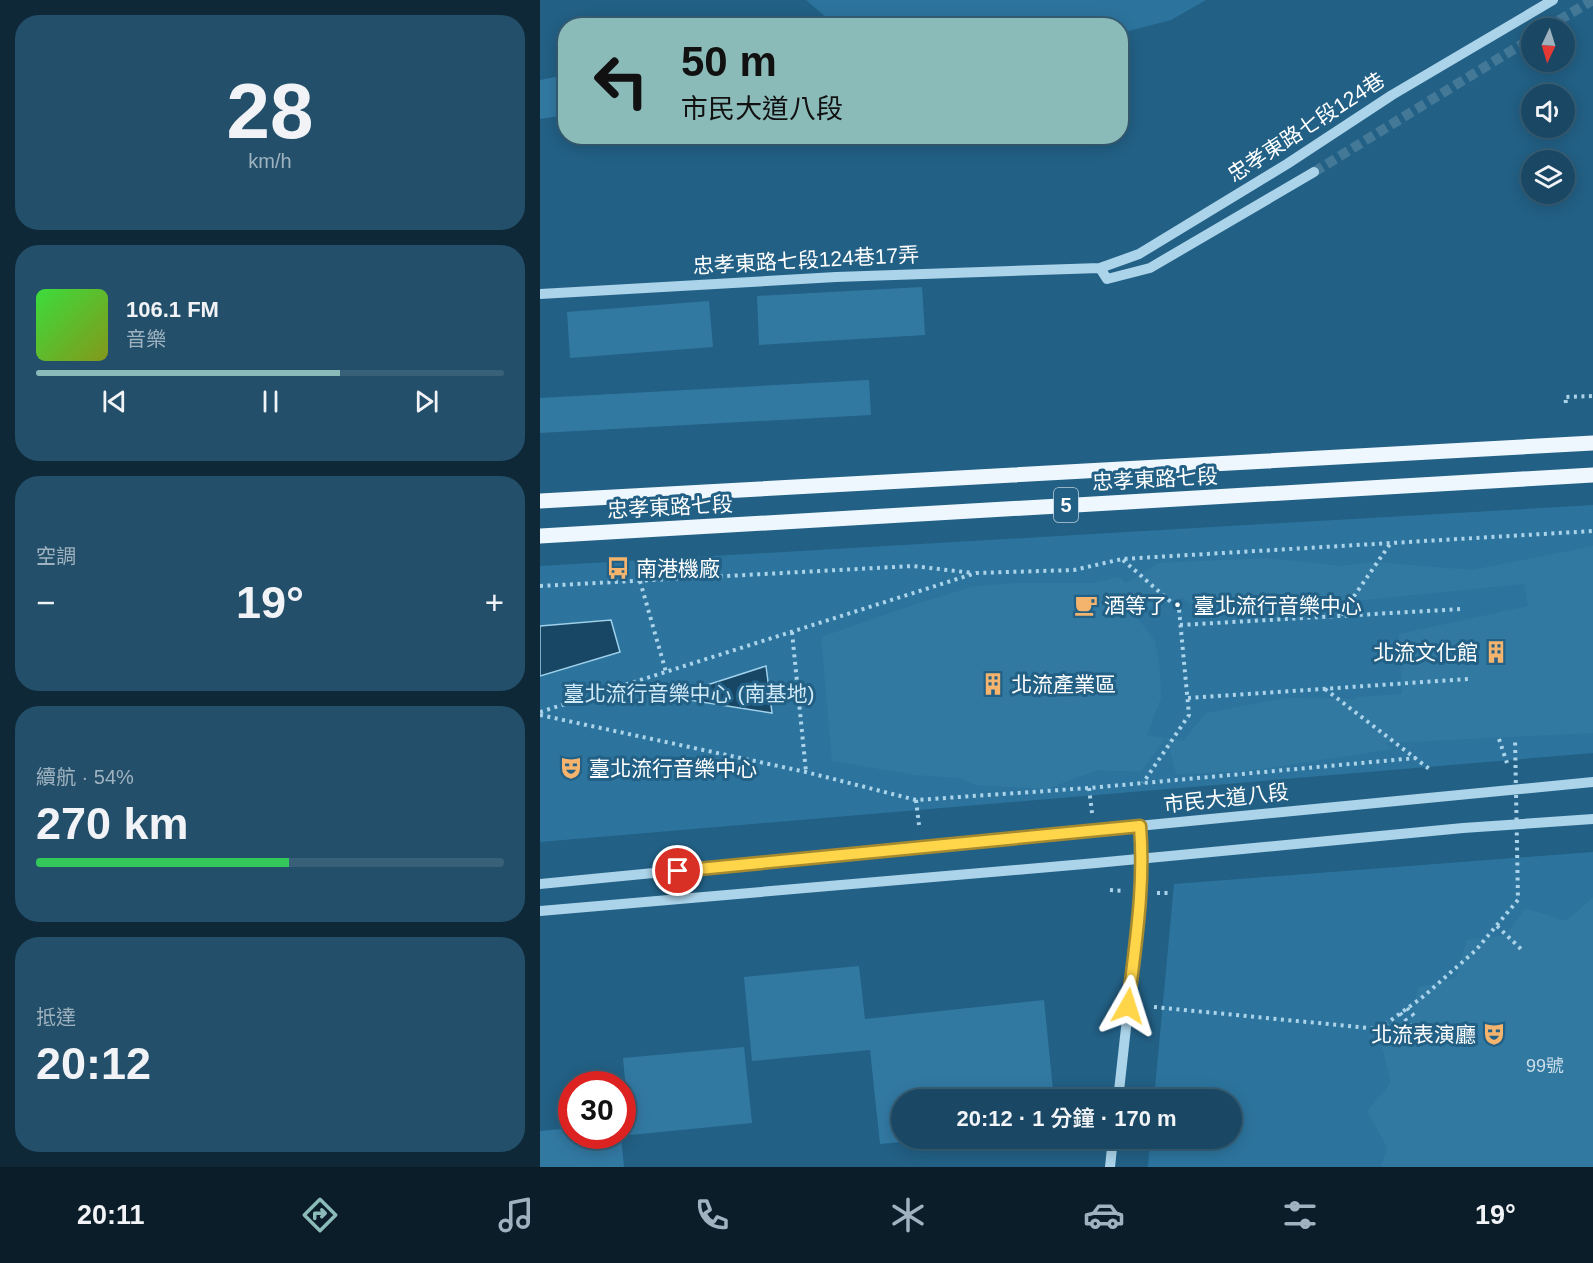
<!DOCTYPE html>
<html lang="zh-TW">
<head>
<meta charset="utf-8">
<style>
  :root { --surface:#1a4864; --page:#234f6a; --text:#f1f3f6; --muted:#9fb2bf; --line:#386078; --accent:#8bbbb9 }
  body { margin:0; font-family:Helvetica,"Noto Sans TC",sans-serif; background:var(--page); color:var(--text); height:100vh; display:flex; flex-direction:column; font-size:22px; white-space:nowrap }
  * { box-sizing:border-box; margin:0 }
  p { font-size:20px; color:var(--muted) }
  .icon { flex:none; width:33px; height:33px; fill:none; stroke:currentColor; stroke-width:2; stroke-linecap:round; stroke-linejoin:round }
  .map { position:relative; flex:1; overflow:hidden }
  .details { display:flex; flex-direction:column; gap:15px; padding:15px; background:#0e2837; width:540px }
  .details>* { flex:none }
  .top-card { position:absolute; left:18px; top:18px; width:570px; height:126px; border-radius:24px; box-shadow:0 3px 15px #0003,0 0 0 2px var(--line); background:#8bbbb9; color:#111; overflow:hidden }
  .needle { width:39px; rotate:184deg }
  .fabs { position:absolute; left:981px; top:18px; display:grid; gap:12px }
  .fabs a { display:grid; place-items:center; width:54px; height:54px; border-radius:50%; background:var(--surface); box-shadow:0 3px 15px #0003,0 0 0 2px var(--line); font-size:30px }
  .speed { position:absolute; left:18px; top:1071px; display:flex; gap:12px; font-size:30px; font-weight:700; text-align:center }
  .speed>* { display:grid; place-content:center; width:78px; height:78px; border-radius:50%; background:var(--surface); box-shadow:0 3px 15px #0003,0 0 0 2px var(--line); line-height:1 }
  .speed .limit { border:9px solid #d22; background:#fff; color:#111 }
  .pin { position:absolute; display:grid; place-items:center; width:51px; height:51px; color:#fff; margin:-26px; border:3px solid #fff; border-radius:50%; box-shadow:0 2px 6px #0007 }
  .me { position:absolute; width:66px; margin:-33px; rotate:6deg; stroke-linejoin:round; filter:drop-shadow(0 0 4px #0008) }
  .turn { display:flex; align-items:center; gap:21px; height:126px; padding:0 24px; font-size:27px }
  .turn .icon { width:78px; height:78px; stroke-width:2.5 }
  .turn b { display:block; font-size:42px; line-height:51px }
  .big { font-size:45px; font-weight:600; line-height:1.1 }
  .details .card { flex:1; display:flex; flex-direction:column; justify-content:center; gap:9px; min-width:0; padding:0 21px; border-radius:24px; background:var(--page) }
  .details .dial { align-items:center; gap:0 }
  .dial b { font-size:78px; line-height:1 }
  .song { display:flex; align-items:center; gap:18px }
  .cover { width:72px; height:72px; border-radius:9px; background:linear-gradient(135deg,hsl(120 70% 55%),hsl(70 70% 35%)) }
  .played { height:6px; border-radius:3px; background:linear-gradient(90deg,var(--accent) 65%,var(--line) 65%) }
  .keys { display:flex; justify-content:space-around; direction:ltr }
  .heat { display:flex; justify-content:space-between; align-items:center; font-size:33px; direction:ltr }
  .charge { height:9px; border-radius:4px; background:linear-gradient(90deg,#34c759 54%,var(--line) 0) }
  .trip { position:absolute; left:351px; top:1089px; width:351px; height:60px; border-radius:30px; background:var(--surface); box-shadow:0 3px 15px #0003,0 0 0 2px var(--line); font-weight:600; line-height:60px; text-align:center }
  .tab-bar { display:flex; height:96px; justify-content:space-around; align-items:center; background:#0a1d28; color:var(--muted) }
  .tab-bar .icon { width:42px; height:42px }
  .tab-bar .selected { color:var(--accent) }
  .tab-bar b { font-size:27px; color:var(--text) }
  main { display:flex; flex:1; min-height:0 }
  .map>svg:first-child { display:block }
  .green { fill:#2c749d }
  .water { fill:#174765; stroke:#9fd0ea; stroke-width:1.5 }
  .building { fill:#3279a2 }
  .lines { fill:none; stroke-linecap:round; stroke-linejoin:round }
  .minor-tunnel { stroke:#437897; stroke-width:10; stroke-dasharray:10 5; stroke-linecap:butt }
  .path { stroke:#abd3e9; stroke-width:4; stroke-dasharray:3 4.5; stroke-linecap:butt }
  .minor { stroke:#abd3e9; stroke-width:10 }
  .major { stroke:#eef7fe; stroke-width:15 }
  .path-bridge { stroke:#abd3e9; stroke-width:4; stroke-dasharray:3 4.5; stroke-linecap:butt }
  .route-casing { stroke:#a68a30; stroke-width:15 }
  .route { stroke:#ffd54a; stroke-width:10 }
  .labels { text-anchor:middle; dominant-baseline:central; stroke-width:6; stroke-linejoin:round; paint-order:stroke }
  .number-label { font-size:18px; fill:#ccdee8 }
  .shield { fill:#226085; stroke:#bdcfda; stroke-width:1.5 }
  .shield-label { font-size:20px; font-weight:bold; fill:#fff }
  .street-label { font-size:21px; fill:#fff; stroke:#226085 }
  .poi-label { font-size:21px; fill:#fff; stroke:#226085; text-anchor:start }
  .park-label { font-size:21px; fill:#cfe9f7; stroke:#226085 }
</style>
</head>
<body>
<main>
<section class="details">
<div class="card dial"><b>28</b><p>km/h</p></div>
<div class="card">
<div class="song"><i class="cover"></i><div><b>106.1 FM</b><p>音樂</p></div></div>
<div class="played"></div>
<div class="keys"><svg class="icon" aria-label="previous" viewBox="0 0 24 24"><path d="M18 5L8 12l10 7zM5 5v14"/></svg><svg class="icon" aria-label="pause" viewBox="0 0 24 24"><path d="M8 5v14M16 5v14"/></svg><svg class="icon" aria-label="next" viewBox="0 0 24 24"><path d="M6 5l10 7-10 7zM19 5v14"/></svg></div>
</div>
<div class="card"><p>空調</p>
<div class="heat"><a>−</a><b class="big">19°</b><a>+</a></div>
</div>
<div class="card"><p>續航 · 54%</p><b class="big">270 km</b><div class="charge"></div></div>
<div class="card"><p>抵達</p><b class="big">20:12</b></div>
</section>
<div class="map">
<svg width="1053" height="1167" viewBox="0 0 1053 1167">
  <rect width="100%" height="100%" fill="#226085"/>
  <path class="green" d="M266 0H666L631 20 581 33 580 26 295 25Z
    M1053 505V753L0 842V566Z
    M1053 852V1167H608L610 1139 692 1138V1100L614 1099 634 884Z"/>
  <path class="water" d="M71 620 80 652 0 676V626Z
    M226 666 232 713 130 697Z"/>
  <path class="building" d="M26 75V115L0 119V80Z
    M382 287 385 335 219 345 217 296Z
    M169 301 173 347 30 358 27 312Z
    M329 380 331 415 0 433V398Z
    M1053 546V733L845 743 853 749 708 771 636 774 627 738 643 741 666 713 745 698 816 699 815 697 862 694 859 634 988 606 984 584 803 602 728 600 650 604 643 598 593 612 615 641 620 670 621 698 607 735 626 738 601 772 557 770 507 789 435 785 421 778 375 775 292 761 281 637 379 603 431 587 474 583H554L579 577 586 583 619 563 726 558 801 566 835 562 932 570Z
    M1053 898V1167H841L847 1147 827 1111 851 1083 841 1043 869 1026 878 988 916 977 927 940 966 935 985 908 1026 921Z
    M319 966 325 1019 504 1000 514 1100H362V1142L340 1144 330 1050 212 1061 204 977Z
    M204 1047 212 1123 90 1135 83 1058Z
    M32 1128V1136H81L84 1167H0V1131Z"/>
  <g class="lines">
    <path class="minor-tunnel" d="M1006 28 1053 0
      M774 172 992 38"/>
    <path class="path" d="M1026 403 1025 397 1053 396
      M583 560 639 609 649 715 603 783
      M100 581 126 672
      M0 586 373 566 433 573
      M801 615 850 544
      M640 625 922 609
      M252 632 266 772
      M785 689 892 771
      M648 698 929 679
      M0 712 436 573 534 570 582 559 1053 531
      M0 715 266 772 376 800 549 788 876 758
      M959 739 967 763
      M549 788 552 813
      M376 800 379 825
      M570 890 585 891
      M617 893H628
      M957 926 981 949
      M614 1007 839 1029
      M867 1008 874 1016
      M860 1013 884 1042"/>
    <path class="minor" d="M560 268 567 279 610 268 774 172
      M0 294 296 277 560 268 599 254 747 164 852 95 1013 0
      M0 884 1053 782
      M0 911 556 863 923 828 1053 819
      M578 1100 601 892 602 858 600 826
      M570 1167 573 1138"/>
    <path class="major" d="M0 501 1053 443
      M0 536 1053 475"/>
    <path class="path-bridge" d="M839 1029 884 996 936 950 978 900 975 738"/>
  </g>
  <g class="lines">
    <g class="route-casing">
      <path id="route" d="M138 871 600 826C605 887 595 946 588 1006"/>
    </g>
    <use href="#route" class="route"/>
  </g>
  <defs>
    <g id="bus-bare" transform="scale(1.8)"><path d="M-5-6H5V4H4V6H2V4H-2V6H-4V4H-5ZM-3.5-4V0h7V-4ZM-3.5 1.2v1.5H-2V1.2ZM2 1.2v1.5H3.5V1.2Z" fill="#f5b46e" stroke="#226085" stroke-width="2.5" paint-order="stroke"/></g>
    <g id="cafe-bare" transform="scale(1.8)"><path d="M-5.5-4.5H6V0H3Q3 3.5 0 3.5H-2.5Q-5.5 3.5-5.5 0ZM3-3.2v2h1.7v-2ZM-6 4.5H4V6H-6Z" fill="#f5b46e" stroke="#226085" stroke-width="2.5" paint-order="stroke"/></g>
    <g id="building-bare" transform="scale(1.8)"><path d="M-4-6H4V6H1V3H-1V6H-4ZM-2.5-4.3h1.7v1.8h-1.7ZM.8-4.3h1.7v1.8H.8ZM-2.5-1h1.7V.8h-1.7ZM.8-1h1.7V.8H.8Z" fill="#f5b46e" stroke="#226085" stroke-width="2.5" paint-order="stroke"/></g>
    <g id="theatre-bare" transform="scale(1.8)"><path d="M-5-5.5Q0-4 5-5.5V0Q5 5 0 6Q-5 5-5 0ZM-3.3-2.5H-1v1.5H-3.3ZM1-2.5H3.3v1.5H1ZM-2.8 1Q0 5.5 2.8 1Z" fill="#f5b46e" stroke="#226085" stroke-width="2.5" paint-order="stroke"/></g>
  </defs>
  <g fill-rule="evenodd">
    <use href="#bus-bare" x="78" y="568"/>
    <use href="#cafe-bare" x="546" y="605"/>
    <use href="#building-bare" x="956" y="652"/>
    <use href="#building-bare" x="453" y="684"/>
    <use href="#theatre-bare" x="31" y="768"/>
    <use href="#theatre-bare" x="954" y="1034"/>
  </g>
  <g class="labels">
    <g class="number-label">
      <text x="1005" y="1066">99號</text>
    </g>
    <rect class="shield" x="514" y="488" width="24" height="34" rx="4.5"/>
    <g class="shield-label">
      <text x="526" y="505">5</text>
    </g>
    <g class="street-label">
      <text transform="translate(766 127) rotate(-33)">忠孝東路七段124巷</text>
      <text transform="translate(266 260) rotate(-3)">忠孝東路七段124巷17弄</text>
      <text transform="translate(615 479) rotate(-3)">忠孝東路七段</text>
      <text transform="translate(130 507) rotate(-3)">忠孝東路七段</text>
      <text transform="translate(686 798) rotate(-6)">市民大道八段</text>
    </g>
    <g class="poi-label">
      <text x="96" y="568">南港機廠</text>
      <text x="564" y="605">酒等了・ 臺北流行音樂中心</text>
      <text x="938" y="652" text-anchor="end">北流文化館</text>
      <text x="471" y="684">北流產業區</text>
      <text x="49" y="768">臺北流行音樂中心</text>
      <text x="936" y="1034" text-anchor="end">北流表演廳</text>
    </g>
    <g class="park-label">
      <text x="149" y="693">臺北流行音樂中心 (南基地)</text>
    </g>
  </g>
</svg>
<div class="fabs">
<a><svg class="needle" viewBox="-14 -14 28 28"><path d="M0-13l5 13h-10z" fill="#e53935"/><path d="M0 13l5-13h-10z" fill="#9fb2bf"/></svg></a>
<a><svg class="icon" aria-label="sound" viewBox="0 0 24 24"><path d="M4 9h4l5-4v14l-5-4H4zM17 9q2 3 0 6"/></svg></a>
<a><svg class="icon" aria-label="layers" viewBox="0 0 24 24"><path d="M12 4l9 5-9 5-9-5zM3 14l9 5 9-5"/></svg></a>
</div>
<div class="speed"><div class="limit">30</div></div>
<div class="pin" style="left:138px;top:871px;background:#d93025"><svg class="icon" aria-label="arrive" viewBox="0 0 24 24"><path d="M6 21V4h12l-3 4 3 4H6"/></svg></div>
<svg class="me" style="left:588px;top:1006px" viewBox="-20 -20 40 40"><path d="M0-17L14 15 0 8-14 15z" fill="#ffd54a" stroke="#fff" stroke-width="4"/></svg>
<div class="trip">20:12 · 1 分鐘 · 170 m</div>
<div class="top-card">
<div class="turn"><svg class="icon" aria-label="left" viewBox="0 0 24 24"><path d="M17 20v-9H6M10 6l-5 5 5 5"/></svg><div><b>50 m</b>市民大道八段</div></div>
</div>
</div>
</main>
<nav class="tab-bar">
<b>20:11</b>
<svg class="icon selected" aria-label="directions" viewBox="0 0 24 24"><path d="M12 3l9 9-9 9-9-9zM9 14v-3h6M13 9l2 2-2 2"/></svg>
<svg class="icon" aria-label="music" viewBox="0 0 24 24"><path d="M9 18V5l10-2v13"/><circle cx="6" cy="18" r="3"/><circle cx="16" cy="16" r="3"/></svg>
<svg class="icon" aria-label="phone" viewBox="0 0 24 24"><path d="M5 4h4l2 5-3 2q2 4 5 5l2-3 5 2v4C11 20 4 13 5 4z"/></svg>
<svg class="icon" aria-label="climate" viewBox="0 0 24 24"><path d="M12 3v18M4 7l16 10M4 17L20 7"/></svg>
<svg class="icon" aria-label="car" viewBox="0 0 24 24"><path d="M5 17H2v-5l4-1 3-4h7l3 4 3 1v5h-3M9 17h6M6 11h13"/><circle cx="7" cy="17" r="2"/><circle cx="17" cy="17" r="2"/></svg>
<svg class="icon" aria-label="filters" viewBox="0 0 24 24"><path d="M4 7h16M4 17h16"/><circle cx="9" cy="7" r="2"/><circle cx="15" cy="17" r="2"/></svg>
<b>19°</b>
</nav>
</body>
</html>
